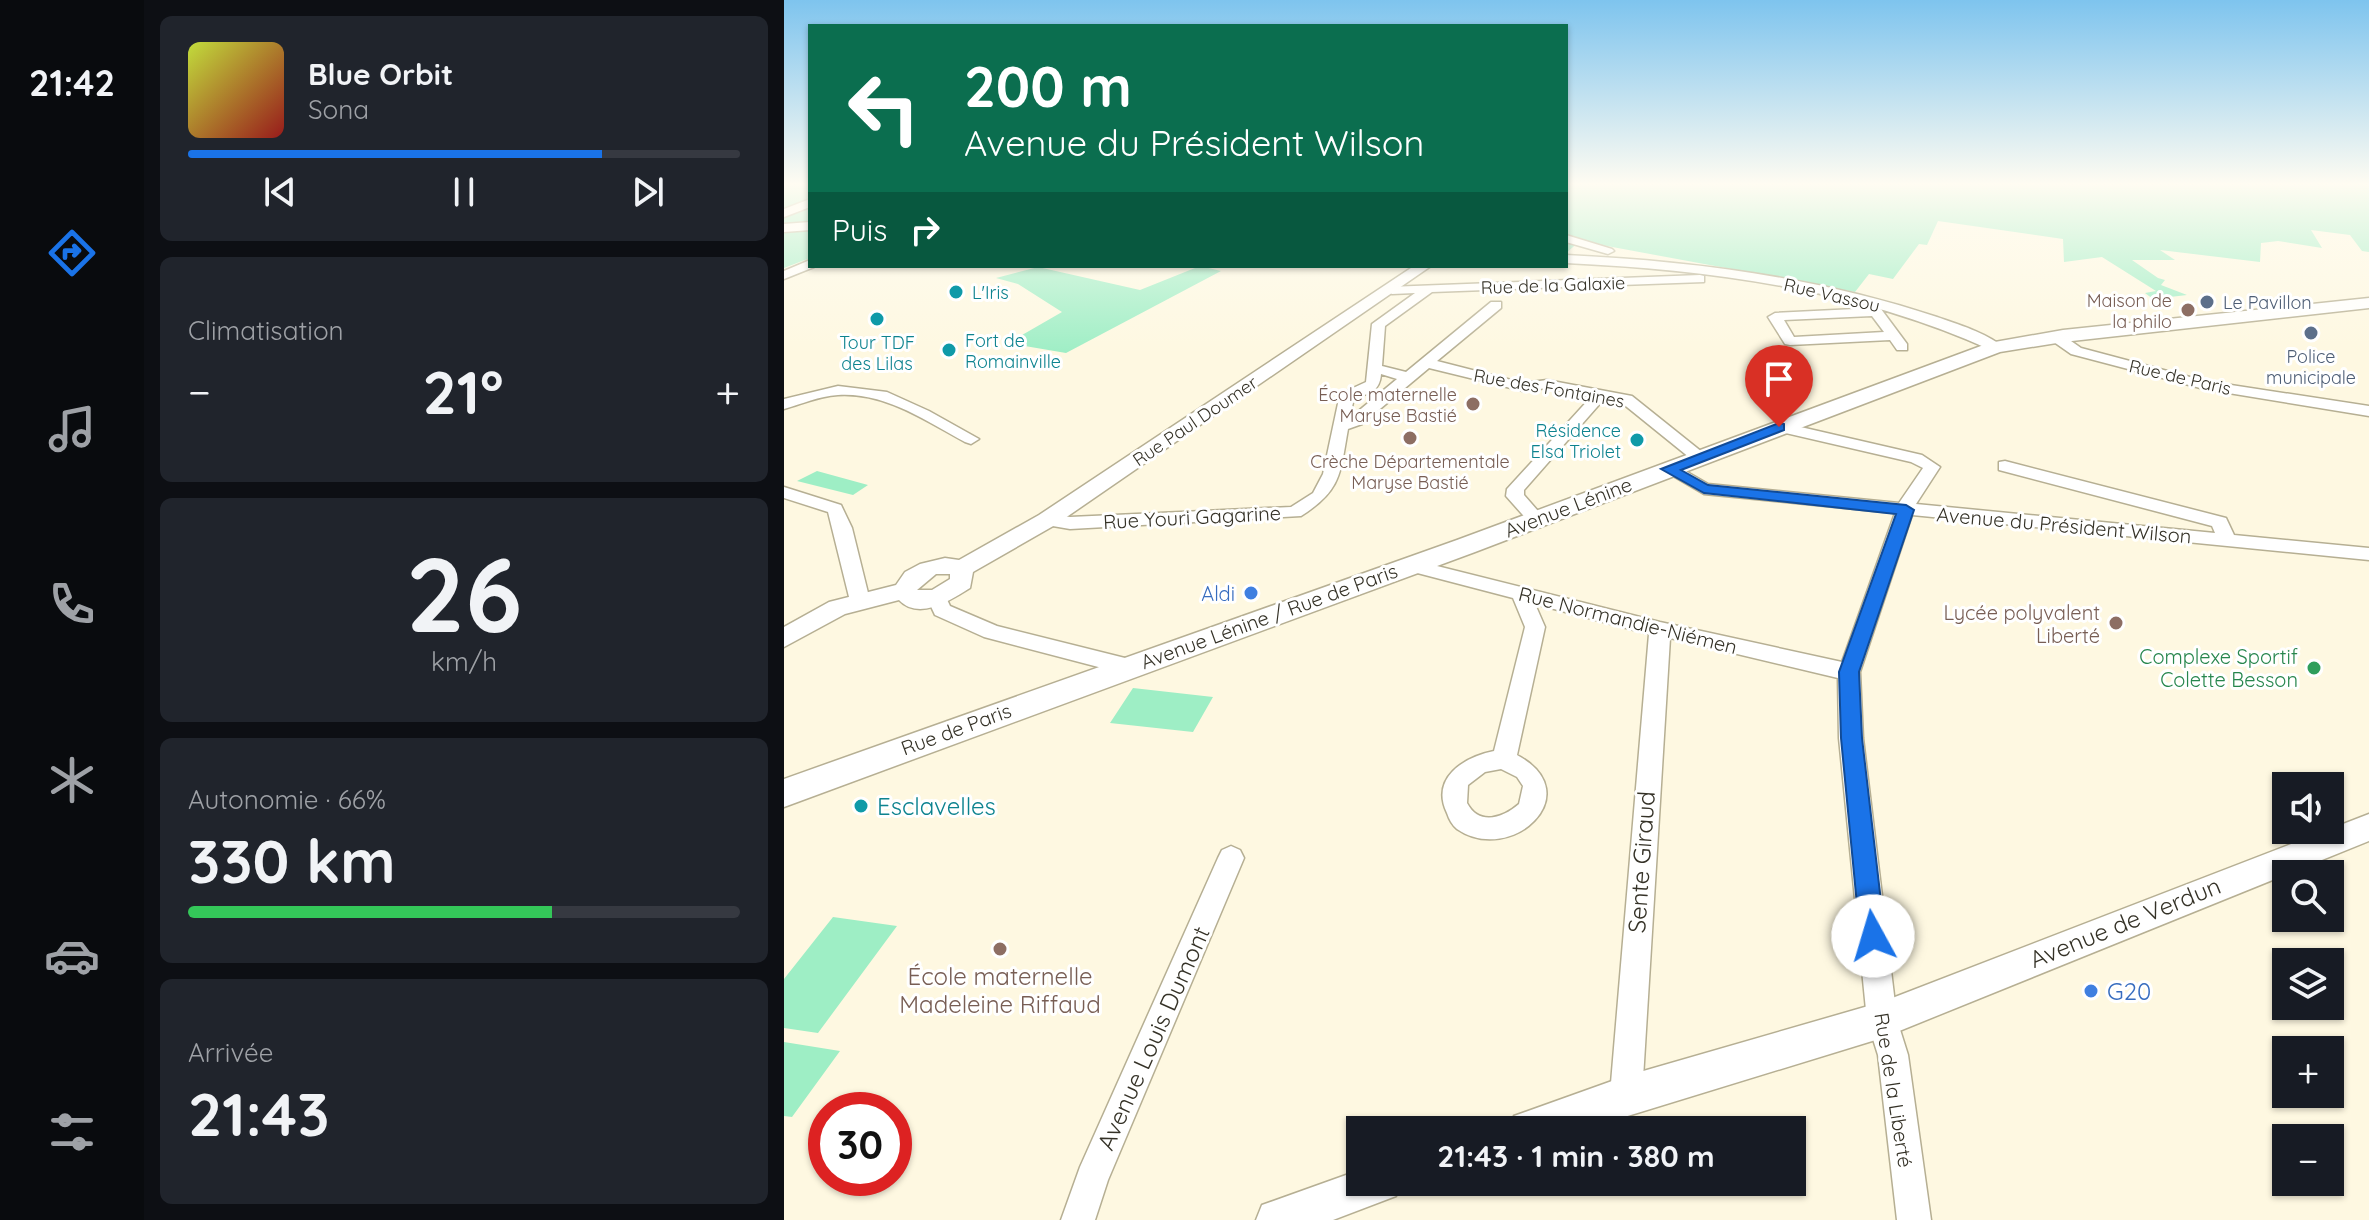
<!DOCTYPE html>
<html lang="fr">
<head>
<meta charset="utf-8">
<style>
  :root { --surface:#171b24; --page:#20242c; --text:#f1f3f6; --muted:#9ea1a6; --line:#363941; --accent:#1a73e8 }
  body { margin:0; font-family:Quicksand,sans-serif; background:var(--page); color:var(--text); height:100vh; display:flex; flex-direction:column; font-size:30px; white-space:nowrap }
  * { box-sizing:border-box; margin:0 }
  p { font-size:26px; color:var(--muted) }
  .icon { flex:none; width:44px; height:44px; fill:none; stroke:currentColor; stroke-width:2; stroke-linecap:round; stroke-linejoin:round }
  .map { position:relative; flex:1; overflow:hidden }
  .panel { display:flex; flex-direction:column; gap:16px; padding:16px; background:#0d0f14; width:640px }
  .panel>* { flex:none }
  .hud { position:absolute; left:24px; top:24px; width:760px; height:244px; border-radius:0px; box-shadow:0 2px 6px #0004; background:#0b6e4f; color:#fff; overflow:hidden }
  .fabs { position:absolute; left:1488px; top:772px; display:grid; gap:16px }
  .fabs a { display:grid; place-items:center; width:72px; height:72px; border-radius:0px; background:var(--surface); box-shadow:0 2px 6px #0004; font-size:40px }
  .speed { position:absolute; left:24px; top:1092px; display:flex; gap:16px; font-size:40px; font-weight:700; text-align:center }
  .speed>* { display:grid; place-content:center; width:104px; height:104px; border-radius:50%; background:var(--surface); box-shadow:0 2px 6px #0004; line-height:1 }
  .speed .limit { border:12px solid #d22; background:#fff; color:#111 }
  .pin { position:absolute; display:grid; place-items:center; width:68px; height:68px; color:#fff; margin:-82px -34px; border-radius:50% 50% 50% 0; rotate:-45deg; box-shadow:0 0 8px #0007 }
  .pin .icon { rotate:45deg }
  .me { position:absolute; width:88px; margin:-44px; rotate:354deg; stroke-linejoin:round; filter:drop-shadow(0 0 6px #0008) }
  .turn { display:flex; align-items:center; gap:28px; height:168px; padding:0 24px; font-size:36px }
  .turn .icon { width:104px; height:104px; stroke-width:2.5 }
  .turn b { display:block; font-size:56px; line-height:68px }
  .then { display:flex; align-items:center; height:76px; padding:0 24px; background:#0003; gap:16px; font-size:30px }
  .big { font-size:60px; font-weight:700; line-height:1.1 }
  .panel .tile { flex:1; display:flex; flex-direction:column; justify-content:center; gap:12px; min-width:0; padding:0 28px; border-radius:12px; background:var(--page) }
  .panel .dial { align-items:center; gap:0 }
  .dial b { font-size:104px; line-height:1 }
  .song { display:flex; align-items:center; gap:24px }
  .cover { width:96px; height:96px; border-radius:12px; background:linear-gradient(135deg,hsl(70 70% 55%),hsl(0 70% 35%)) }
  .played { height:8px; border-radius:4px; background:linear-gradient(90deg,var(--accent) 75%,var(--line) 75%) }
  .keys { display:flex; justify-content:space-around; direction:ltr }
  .heat { display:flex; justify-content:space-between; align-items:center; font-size:44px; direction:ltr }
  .charge { height:12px; border-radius:6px; background:linear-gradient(90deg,#34c759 66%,var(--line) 0) }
  .trip { position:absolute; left:562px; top:1116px; width:460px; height:80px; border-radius:0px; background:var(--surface); box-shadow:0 2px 6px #0004; font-weight:700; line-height:80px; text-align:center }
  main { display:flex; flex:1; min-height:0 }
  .tabs { display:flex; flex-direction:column; width:144px; justify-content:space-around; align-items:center; background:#090b0e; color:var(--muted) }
  .tabs .icon { width:56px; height:56px }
  .tabs .current { color:var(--accent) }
  .tabs b { font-size:36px; color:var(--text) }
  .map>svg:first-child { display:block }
  .green { fill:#9eeec5 }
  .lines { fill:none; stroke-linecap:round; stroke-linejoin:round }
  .minor-casing { stroke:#b6af93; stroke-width:3 }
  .tertiary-casing { stroke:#b6af93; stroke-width:3 }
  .secondary-casing { stroke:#b6af93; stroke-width:3 }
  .minor { fill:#fff; fill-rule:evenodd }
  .tertiary { fill:#fff; fill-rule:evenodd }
  .secondary { fill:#fff; fill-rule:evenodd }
  .route { fill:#1a73e8; stroke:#114b97; stroke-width:2 }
  .culture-dot { fill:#0f9aa8; stroke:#fff; stroke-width:3 }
  .service-dot { fill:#5c6f8a; stroke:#fff; stroke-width:3 }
  .education-dot { fill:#8d6e63; stroke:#fff; stroke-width:3 }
  .shop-dot { fill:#3f7fe0; stroke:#fff; stroke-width:3 }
  .leisure-dot { fill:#2e9e5b; stroke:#fff; stroke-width:3 }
  .labels { text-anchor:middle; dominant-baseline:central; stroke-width:6; stroke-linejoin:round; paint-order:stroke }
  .far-street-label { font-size:18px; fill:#353227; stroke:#fff }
  .far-culture-label { font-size:18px; fill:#0d838f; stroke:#fff; text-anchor:start }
  .far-education-label { font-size:18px; fill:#785e54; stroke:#fff; text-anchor:end }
  .far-service-label { font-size:18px; fill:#4e5e75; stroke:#fff; text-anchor:start }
  .street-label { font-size:20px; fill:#353227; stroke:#fff }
  .shop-label { font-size:20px; fill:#366cbe; stroke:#fff; text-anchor:end }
  .education-label { font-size:20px; fill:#785e54; stroke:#fff; text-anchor:end }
  .leisure-label { font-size:20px; fill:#27864d; stroke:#fff; text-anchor:end }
  .near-culture-label { font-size:24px; fill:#0d838f; stroke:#fff; text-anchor:start }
  .near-street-label { font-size:24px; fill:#353227; stroke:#fff }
  .near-education-label { font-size:24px; fill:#785e54; stroke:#fff }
  .near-shop-label { font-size:24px; fill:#366cbe; stroke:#fff; text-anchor:start }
</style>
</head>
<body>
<main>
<nav class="tabs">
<b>21:42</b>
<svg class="icon current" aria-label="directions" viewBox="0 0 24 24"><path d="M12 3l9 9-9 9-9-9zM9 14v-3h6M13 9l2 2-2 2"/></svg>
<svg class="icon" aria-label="music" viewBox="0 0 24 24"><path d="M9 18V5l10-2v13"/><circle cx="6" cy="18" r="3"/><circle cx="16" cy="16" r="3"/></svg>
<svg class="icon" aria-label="phone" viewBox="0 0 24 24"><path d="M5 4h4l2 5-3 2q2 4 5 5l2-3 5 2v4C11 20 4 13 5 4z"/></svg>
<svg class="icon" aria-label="climate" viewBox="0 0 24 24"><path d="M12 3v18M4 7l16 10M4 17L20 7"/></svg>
<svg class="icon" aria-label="car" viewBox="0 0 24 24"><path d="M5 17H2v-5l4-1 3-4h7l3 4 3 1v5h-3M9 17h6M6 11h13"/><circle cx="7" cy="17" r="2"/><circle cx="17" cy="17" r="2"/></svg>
<svg class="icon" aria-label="filters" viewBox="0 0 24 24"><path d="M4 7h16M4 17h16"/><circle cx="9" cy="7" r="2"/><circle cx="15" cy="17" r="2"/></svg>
</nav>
<section class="panel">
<div class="tile">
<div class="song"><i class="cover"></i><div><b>Blue Orbit</b><p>Sona</p></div></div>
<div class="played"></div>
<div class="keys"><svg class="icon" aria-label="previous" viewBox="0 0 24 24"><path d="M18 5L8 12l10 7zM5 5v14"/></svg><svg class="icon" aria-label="pause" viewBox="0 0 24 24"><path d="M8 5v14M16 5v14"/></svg><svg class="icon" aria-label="next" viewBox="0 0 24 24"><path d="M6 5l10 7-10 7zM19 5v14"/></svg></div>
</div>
<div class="tile"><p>Climatisation</p>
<div class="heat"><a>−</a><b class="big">21°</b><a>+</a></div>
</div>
<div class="tile dial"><b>26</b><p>km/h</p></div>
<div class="tile"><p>Autonomie · 66%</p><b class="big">330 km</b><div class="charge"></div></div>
<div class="tile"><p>Arrivée</p><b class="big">21:43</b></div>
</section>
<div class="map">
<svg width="1585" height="1220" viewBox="0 0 1585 1220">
  <rect width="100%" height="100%" fill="#fef8e1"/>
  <path class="green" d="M0 183H26V258L0 268V230L7 226 0 223Z
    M782 183H1585V252L1578 251 1566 235 1527 230 1538 248 1494 241 1477 243 1476 262 1376 250 1391 260H1348L1374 278 1381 280 1377 285 1403 295 1369 299 1361 293 1372 291 1318 257 1280 262 1279 239 1154 221 1143 245 1135 244 1109 279 1085 274 1071 292 796 241 782 253Z
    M416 266 437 271 282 353 224 343 278 312 234 284 212 278 254 267 356 290Z
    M33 471 84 485 69 495 13 481Z
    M349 688 429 697 409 732 326 723Z
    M49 917 113 926 34 1033 0 1028V979Z
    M0 1042 56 1051 8 1117 0 1116Z"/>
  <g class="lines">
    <g class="minor-casing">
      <path id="minor" d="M782 235 828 249 830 251 824 254 782 242Z
        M782 255C908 261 1033 277 1153 317 1173 324 1203 333 1219 347L1207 350C1072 289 929 270 782 263Z
        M26 260V266L30 267 0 279V271Z
        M916 275 920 276V282L648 292 601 326 598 366 622 372 707 302H717V308L653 361 739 383 763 380 848 396 923 456V462H911L838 403 820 399 740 490V495L761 519 752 525 746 523 722 496 723 489 807 397 763 388 739 391 645 368 578 424 564 429C556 473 558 490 517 516L286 529 257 524 254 520 263 514 286 517 507 507 529 493 539 474 556 394 582 382 588 324 631 293 608 294 602 290 604 287ZM597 374 613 379 566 418 570 397C585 395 596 391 597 374Z
        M1092 308 1097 309 1123 344V350H1113L1106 340 1006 345 1001 344 984 317 991 313ZM1088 316 1100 332 1010 337 1000 320Z
        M1267 334H1277L1297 348 1421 381 1585 406V416L1420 389 1287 354 1267 340Z
        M54 386 103 392 145 411 195 439 187 444 181 442C142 421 101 392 54 395 35 396 18 404 0 409V399Z
        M995 422 1138 455 1156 467 1132 504 1431 533 1428 526 1215 470V462L1221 461 1442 518 1450 535 1585 548V560L1128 515 1076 672 1079 738 1113 1020 1124 1055 1147 1220H1113L1094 1055 1083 1020 1055 738 1054 678 886 638 858 1095 853 1106 842 1111 831 1106 826 1095 865 634 751 604 761 627 733 755C806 794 727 866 673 829 668 825 665 819 663 813 646 778 680 757 710 751L741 627 729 598 618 569 616 565 618 561 625 559 876 622 1058 662 1111 513 920 494 877 469 885 464 891 465 924 484 1115 503 1139 468 1127 462 989 430 987 427ZM717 769 733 777 739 786 735 804C719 818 695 826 683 803L684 785 701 772Z
        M0 487 57 505 68 528 86 601 83 606H69L66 601 44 512 0 498Z
        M153 591 160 593 166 606 213 626 353 661 356 667 353 673 345 675 200 637 151 615 143 598Z
        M447 846 456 850 460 858 324 1180 311 1220H277L296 1167 434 858 438 850Z"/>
    </g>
    <g class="tertiary-casing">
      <path id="tertiary" d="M26 199V207L0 217V209Z
        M26 222V230L0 232V224Z
        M630 266H647L271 525 189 572 186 588C167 600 135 621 115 600L61 614 0 647V627L45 602 112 585 121 572 136 564 161 558 175 560 255 515ZM152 574H166V579L148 590H133Z
        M1585 814V841L1098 1038 798 1130H725L730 1116 842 1076 1098 1002Z
        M576 1170V1182H618L612 1196 549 1220H472L478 1205Z"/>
    </g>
    <g class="secondary-casing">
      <path id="secondary" d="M1585 298V308L1279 342 1216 352 691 552 0 807V779L673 540 1205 343 1279 330Z"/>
    </g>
    <use href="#minor" class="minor"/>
    <use href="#tertiary" class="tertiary"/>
    <use href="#secondary" class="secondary"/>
  </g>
  <linearGradient id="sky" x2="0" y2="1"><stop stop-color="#7ec4ee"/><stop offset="0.52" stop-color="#fffcf2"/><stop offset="1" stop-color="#fffcf2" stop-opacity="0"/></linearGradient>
  <rect width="1585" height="354" fill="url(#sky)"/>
  <path class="route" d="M995 423 1000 424V430L897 470 924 485 1122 505 1130 510 1075 672 1078 738 1101 936 1098 945 1089 948 1080 945 1076 936 1057 738 1055 672 1112 514 920 493 877 469Z"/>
  <g class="culture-dot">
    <circle cx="172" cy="292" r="8"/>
    <circle cx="93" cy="319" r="8"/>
    <circle cx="165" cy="350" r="8"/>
    <circle cx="853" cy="440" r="8"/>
    <circle cx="77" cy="806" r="8"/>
  </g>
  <g class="service-dot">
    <circle cx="1423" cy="302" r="8"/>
    <circle cx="1527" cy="333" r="8"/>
  </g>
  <g class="education-dot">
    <circle cx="1404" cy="310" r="8"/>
    <circle cx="689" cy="404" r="8"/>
    <circle cx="626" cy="438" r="8"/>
    <circle cx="1332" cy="623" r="8"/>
    <circle cx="216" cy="949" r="8"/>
  </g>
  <g class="shop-dot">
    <circle cx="467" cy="593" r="8"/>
    <circle cx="1307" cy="991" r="8"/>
  </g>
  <circle class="leisure-dot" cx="1530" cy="668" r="8"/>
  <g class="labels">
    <g class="far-street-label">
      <text transform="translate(769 285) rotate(-2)">Rue de la Galaxie</text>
      <text transform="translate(1048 295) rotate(13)">Rue Vassou</text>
      <text transform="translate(1396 377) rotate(13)">Rue de Paris</text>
      <text transform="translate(765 388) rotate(10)">Rue des Fontaines</text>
      <text transform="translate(411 421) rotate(-34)">Rue Paul Doumer</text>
    </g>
    <g class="far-culture-label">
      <text x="188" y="292">L'Iris</text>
      <text x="181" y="340">Fort de<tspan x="181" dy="21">Romainville</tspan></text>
      <text x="93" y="342" text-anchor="middle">Tour TDF<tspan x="93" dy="21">des Lilas</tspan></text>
      <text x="837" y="430" text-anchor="end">Résidence<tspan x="837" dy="21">Elsa Triolet</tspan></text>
    </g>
    <g class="far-education-label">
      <text x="1388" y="300">Maison de<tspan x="1388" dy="21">la philo</tspan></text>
      <text x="673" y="394">École maternelle<tspan x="673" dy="21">Maryse Bastié</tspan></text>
      <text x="626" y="461" text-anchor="middle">Crèche Départementale<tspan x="626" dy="21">Maryse Bastié</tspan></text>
    </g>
    <g class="far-service-label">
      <text x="1439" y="302">Le Pavillon</text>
      <text x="1527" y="356" text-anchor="middle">Police<tspan x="1527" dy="21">municipale</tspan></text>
    </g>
    <g class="street-label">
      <text transform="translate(784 507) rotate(-21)">Avenue Lénine</text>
      <text transform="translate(408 517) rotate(-3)">Rue Youri Gagarine</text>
      <text transform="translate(1280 525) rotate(5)">Avenue du Président Wilson</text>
      <text transform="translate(485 616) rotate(-20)">Avenue Lénine / Rue de Paris</text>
      <text transform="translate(844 620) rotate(14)">Rue Normandie-Niémen</text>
      <text transform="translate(172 729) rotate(-20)">Rue de Paris</text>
      <text transform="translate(1110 1090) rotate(81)">Rue de la Liberté</text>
    </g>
    <g class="shop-label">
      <text x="451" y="593">Aldi</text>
    </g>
    <g class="education-label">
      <text x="1316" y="612">Lycée polyvalent<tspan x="1316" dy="23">Liberté</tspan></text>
    </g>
    <g class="leisure-label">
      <text x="1514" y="656">Complexe Sportif<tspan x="1514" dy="23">Colette Besson</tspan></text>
    </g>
    <g class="near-culture-label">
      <text x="93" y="806">Esclavelles</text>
    </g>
    <g class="near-street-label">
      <text transform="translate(857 862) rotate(-86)">Sente Giraud</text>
      <text transform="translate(1341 922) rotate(-22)">Avenue de Verdun</text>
      <text transform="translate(369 1038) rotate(-66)">Avenue Louis Dumont</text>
    </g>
    <g class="near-education-label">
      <text x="216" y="976">École maternelle<tspan x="216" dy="28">Madeleine Riffaud</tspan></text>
    </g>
    <g class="near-shop-label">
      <text x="1323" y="991">G20</text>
    </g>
  </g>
</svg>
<div class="fabs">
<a><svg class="icon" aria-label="sound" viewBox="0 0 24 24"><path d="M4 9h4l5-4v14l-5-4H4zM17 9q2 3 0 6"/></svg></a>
<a><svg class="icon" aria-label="search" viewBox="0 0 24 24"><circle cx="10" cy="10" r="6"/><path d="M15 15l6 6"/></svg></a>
<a><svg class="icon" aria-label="layers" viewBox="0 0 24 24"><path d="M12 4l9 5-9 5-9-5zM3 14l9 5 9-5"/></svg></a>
<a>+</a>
<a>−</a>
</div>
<div class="speed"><div class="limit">30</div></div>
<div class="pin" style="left:995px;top:427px;background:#d93025"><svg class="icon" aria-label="arrive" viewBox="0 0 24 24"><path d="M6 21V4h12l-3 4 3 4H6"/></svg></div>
<svg class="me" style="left:1089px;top:936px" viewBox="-20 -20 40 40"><circle r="19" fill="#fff"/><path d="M0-13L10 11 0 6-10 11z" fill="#1a73e8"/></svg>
<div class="trip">21:43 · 1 min · 380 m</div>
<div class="hud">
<div class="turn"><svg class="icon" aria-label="left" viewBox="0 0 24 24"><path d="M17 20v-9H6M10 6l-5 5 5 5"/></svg><div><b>200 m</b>Avenue du Président Wilson</div></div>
<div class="then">Puis<svg class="icon" aria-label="right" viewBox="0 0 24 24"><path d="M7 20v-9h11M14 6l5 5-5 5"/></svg></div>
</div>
</div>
</main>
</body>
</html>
